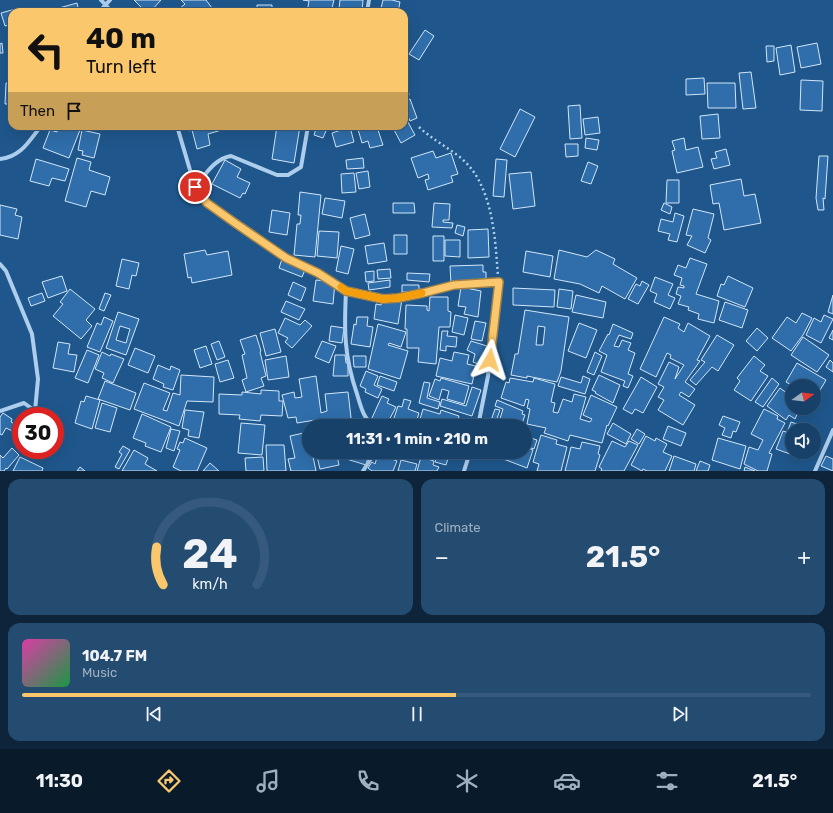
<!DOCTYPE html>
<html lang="en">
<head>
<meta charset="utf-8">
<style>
  :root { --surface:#174169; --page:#244c71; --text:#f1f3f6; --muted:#9eafc0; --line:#365a7d; --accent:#fac76d }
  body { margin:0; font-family:Rubik,sans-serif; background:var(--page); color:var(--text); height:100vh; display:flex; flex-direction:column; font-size:15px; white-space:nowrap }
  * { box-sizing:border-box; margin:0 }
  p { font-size:13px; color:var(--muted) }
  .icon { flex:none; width:22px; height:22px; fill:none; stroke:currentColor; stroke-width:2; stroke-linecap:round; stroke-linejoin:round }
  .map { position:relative; height:471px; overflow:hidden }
  .panel { display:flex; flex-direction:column; gap:8px; padding:8px; background:#0d243a; flex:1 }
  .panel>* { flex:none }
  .top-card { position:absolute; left:8px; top:8px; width:400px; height:122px; border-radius:12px; box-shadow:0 4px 16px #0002,0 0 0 1px var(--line); background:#fac76d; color:#111; overflow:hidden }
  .needle { width:26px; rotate:75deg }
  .tools { position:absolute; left:785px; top:379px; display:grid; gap:8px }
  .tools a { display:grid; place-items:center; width:36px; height:36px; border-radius:50%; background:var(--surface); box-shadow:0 4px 16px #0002,0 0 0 1px var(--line); font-size:20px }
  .speed { position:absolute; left:12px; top:407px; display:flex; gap:8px; font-size:20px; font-weight:700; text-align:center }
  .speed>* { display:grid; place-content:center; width:52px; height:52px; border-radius:50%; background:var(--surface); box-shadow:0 4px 16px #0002,0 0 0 1px var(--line); line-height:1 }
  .speed .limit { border:6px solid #d22; background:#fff; color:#111 }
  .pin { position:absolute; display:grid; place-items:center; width:34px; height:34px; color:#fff; margin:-17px; border:2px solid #fff; border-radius:50%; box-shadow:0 1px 4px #0007 }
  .me { position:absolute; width:44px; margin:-22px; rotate:6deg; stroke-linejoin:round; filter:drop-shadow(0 0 3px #0008) }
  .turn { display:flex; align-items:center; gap:14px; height:84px; padding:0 12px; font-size:18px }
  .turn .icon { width:52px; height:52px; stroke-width:2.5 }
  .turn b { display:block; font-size:28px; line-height:34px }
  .then { display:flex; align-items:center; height:38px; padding:0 12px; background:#0003; gap:8px; font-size:15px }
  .big { font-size:30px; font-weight:700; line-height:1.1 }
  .panel .widget { flex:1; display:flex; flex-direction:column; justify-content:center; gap:6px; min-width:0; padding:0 14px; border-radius:12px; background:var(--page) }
  .panel .dial { align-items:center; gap:0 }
  .dial svg { height:104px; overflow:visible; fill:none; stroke:var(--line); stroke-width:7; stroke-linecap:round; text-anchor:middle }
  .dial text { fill:var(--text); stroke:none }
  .song { display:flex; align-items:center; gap:12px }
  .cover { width:48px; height:48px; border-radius:6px; background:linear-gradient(135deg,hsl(320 70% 55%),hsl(140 70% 35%)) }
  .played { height:4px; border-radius:2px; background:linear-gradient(90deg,var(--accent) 55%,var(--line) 55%) }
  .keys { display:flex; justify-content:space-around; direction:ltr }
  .heat { display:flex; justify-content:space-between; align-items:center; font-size:22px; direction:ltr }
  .panel .tiles { flex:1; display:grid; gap:8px; grid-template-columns:1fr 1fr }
  .widget:last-child { grid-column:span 2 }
  .trip { position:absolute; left:302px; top:419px; width:230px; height:40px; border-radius:20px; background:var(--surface); box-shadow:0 4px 16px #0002,0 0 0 1px var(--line); font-weight:700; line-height:40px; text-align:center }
  .menu { display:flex; height:64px; justify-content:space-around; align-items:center; background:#091a2a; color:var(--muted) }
  .menu .icon { width:28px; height:28px }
  .menu .on { color:var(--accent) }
  .menu b { font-size:18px; color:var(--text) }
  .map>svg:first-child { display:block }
  .building { fill:#2f6eaa; stroke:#d2e6f9; fill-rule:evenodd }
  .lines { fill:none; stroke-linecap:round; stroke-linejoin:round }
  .path { stroke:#adceec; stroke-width:2.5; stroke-dasharray:2 3; stroke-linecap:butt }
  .minor { stroke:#adceec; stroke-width:4 }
  .route-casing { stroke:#a28147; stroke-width:10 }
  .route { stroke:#fac76d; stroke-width:7 }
  .slow { stroke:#f59e0b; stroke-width:7 }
</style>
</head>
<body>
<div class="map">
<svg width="833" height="471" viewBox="0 0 833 471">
  <rect width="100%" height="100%" fill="#1f578c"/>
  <path class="building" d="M134 0H161L150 12H146Z
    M181 0H206L215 12H181L179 9 185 4Z
    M303 0H334L331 12H307L309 1Z
    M340 0H363L362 12H344L345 10 339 9Z
    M383 0H392L400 2 398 12H380Z
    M77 3 79 12H60L59 8Z
    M257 5H272V12H257Z
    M19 8 20 12H12V24L5 26 1 13Z
    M425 30 434 36 419 60 409 54Z
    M2 43 3 53H0V44Z
    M817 43 821 64 801 68 797 47Z
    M791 45 795 72 780 75 776 48Z
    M766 46H774V61L767 62Z
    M751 72 756 108 743 109 739 73Z
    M404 75H406L409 95 404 96Z
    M704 78 705 94 686 95V79Z
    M801 80 823 81 822 111 800 110Z
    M6 83H12V104H5Z
    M707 83H735L736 108H708Z
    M410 99 417 118 410 121 404 107V102Z
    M580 105 582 138 570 139 568 106Z
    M520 109 535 117 515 157 500 149Z
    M718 114 720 138 702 139 700 116Z
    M404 115 415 135 401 143 392 126H404Z
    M598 117 600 133 585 135 583 119Z
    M59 126H70L80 130 69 158 43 148 50 130 57 132Z
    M188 126H224L225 129 208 134 210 145 197 149 192 130 189 131Z
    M277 126H300L294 163 272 159Z
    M317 126H328L323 138 314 135Z
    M357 126H384V128L378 130 383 145 370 148 368 141 362 143Z
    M350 127 354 142 336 147 332 133Z
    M82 130 100 134 94 158 82 155 83 151 78 150Z
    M586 138 599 140 597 150 585 148Z
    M684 138 686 150 698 147 703 167 677 173 672 151 675 150 672 141Z
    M565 144H578V156L566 157Z
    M726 149 730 165 714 169 711 159 717 158 715 152Z
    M433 151 436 158 451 153 458 174 451 176 453 182 428 190 425 180 429 179 428 174 418 178 411 158Z
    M819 156H828L825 199 823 198 824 210H818L816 198Z
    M77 158 91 162 89 170 110 177 105 195 91 191 86 207 65 201Z
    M363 158 364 168 347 169 346 160Z
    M36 159 69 169 65 181 52 178 49 186 30 181Z
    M496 159 507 160 504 197 493 196Z
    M225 160 241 169 237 177 250 183 245 194 243 193 240 198 212 184Z
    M588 162 598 166 591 184 581 181Z
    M368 171 370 187 359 189 356 173Z
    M531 172 535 206 513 209 509 174Z
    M354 173 356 192 342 193 341 174Z
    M741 179 744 196 755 194 761 223 724 230 719 203 713 204 710 185Z
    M667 180H679V203H666Z
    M300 192 321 195 315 257 294 255 297 224H300L301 215H298Z
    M325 198 345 201 342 218 322 214Z
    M393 203H414L415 213H393Z
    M434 203 450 204 449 220H443V222L453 223 452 228 432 227Z
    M664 203 672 207 670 214 661 210Z
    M0 205 17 209 15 215 22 217 18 239 0 235Z
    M693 209 714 214 708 238 711 240 705 253 687 245 692 236 686 235Z
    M272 210 290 213 287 235 269 232Z
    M675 213 684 216 677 242 668 240 670 234 658 231 661 219 673 222Z
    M365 214 370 235 355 239 350 218Z
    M457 225 465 227 463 236 455 233Z
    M488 229 489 257 468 258V230Z
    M319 231 339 232 337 258 317 256Z
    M394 235H407V254H394Z
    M433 236H444V261H433Z
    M445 240H460V257L445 256Z
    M384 243 387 261 368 264 365 246Z
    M341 246 354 249 348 274 336 271Z
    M205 250 207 255 228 251 232 275 192 283 191 277 188 278 184 254Z
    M559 250 587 257 596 250 615 259 613 264 637 278 625 299 602 286 599 293 580 284 554 279Z
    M526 251 553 256 550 277 523 272Z
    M283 256 307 265 302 277 279 268Z
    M690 258 707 264 696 294 719 301 714 323 698 319 699 314 688 310 689 307 678 304 681 296 676 294 678 287 684 288V286L680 285 682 278 674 275 678 265 686 268Z
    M122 259 139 263 136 276 132 275 129 289 116 286Z
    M483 265V272H486V280L451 284 450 266Z
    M390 269 391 278 378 279 377 270Z
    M374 271V281L366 282 365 272Z
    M407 273 430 274 429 282 407 280Z
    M62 276 67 291 48 298 42 282Z
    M728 276 753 288 745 307 717 296 721 284 724 285Z
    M655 277 673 284 668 295 675 298 670 309 654 302 657 294 650 291Z
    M316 280 335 282 333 304 313 301Z
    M390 280V287L369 290 368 283Z
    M642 281 649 285 638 304 628 299 636 284 640 286Z
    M293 282 306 288 301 301 288 295Z
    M402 285H419V292H402Z
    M461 287 481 291 478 317 464 314 466 307 458 306Z
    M513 288 555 290 554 307 513 305Z
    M70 289 95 309 86 320 92 326 81 339 53 316 63 304 60 302Z
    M559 289 573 291 571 309 557 307Z
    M42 293 45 301 31 306 28 298Z
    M105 293 111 295 104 311 99 309Z
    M576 295 606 302 603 318 572 312Z
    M833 295V314L828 312Z
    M383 296 402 299 398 324 374 319 376 304 381 305Z
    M430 297H448V311L451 312 450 327H439L436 364 418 362 419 348H407V329H405L406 305 427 306V310L429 311Z
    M286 301 305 309 299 320 281 312Z
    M725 302 748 310 742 328 719 320Z
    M525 310 569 317 561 371 557 382 527 376V378L511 375 515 354H518ZM538 326 545 327 543 345H536Z
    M118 312 139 319 126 355 106 348ZM120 326 130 329 126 343 116 340Z
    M802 313 812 318 803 335 791 351 772 338 787 317 796 323Z
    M455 315 468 318 464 335 452 332Z
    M824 315 833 319 821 343 806 335 814 318 821 322Z
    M104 317 113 321 100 352 87 347 97 323 101 325Z
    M357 317H368L367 326 373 327 370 347 351 344 354 324 356 325Z
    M664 317 680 324 678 328 684 332 688 323 710 336 697 360 700 361 685 382 695 389 689 397 681 392 679 395 695 405 683 425 658 410 664 400 658 397 664 387 658 384 669 362 679 367 675 379 684 365 670 358 671 355 667 353 656 377 640 369Z
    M285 318 300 325 305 320 312 326 292 348 285 342 288 338 278 333Z
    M475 321 486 323 482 341 471 339Z
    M579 323 597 330 586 358 568 351Z
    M378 324 406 332 401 347 389 343 388 345 408 351 400 379 368 369Z
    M613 324 633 333 631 339 619 335 614 346 619 347 622 340 631 343 628 350 635 353 628 374 633 376 628 388 623 386 625 381 601 372 607 355 599 351 608 334 609 335Z
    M331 326 344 328 342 343 329 341Z
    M757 328 768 338 757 351 746 341Z
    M275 329 281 352 266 356 260 333Z
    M833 330V340L829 338Z
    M442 331H448L447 336 457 337 456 347 446 346V351L440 350Z
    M256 335 261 351 260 352 266 376 261 378 264 386 246 392 242 380 247 378 242 355 245 354 240 340Z
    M717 335 734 345 718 371 712 367 696 385 690 380 705 362 701 360Z
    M803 337 829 355 817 372 791 355Z
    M219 341 225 357 217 360 211 344Z
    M322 341 336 346 329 363 315 357Z
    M471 341 487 346 481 365 473 362 475 354 467 350Z
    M58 342 70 344 68 354 77 355 74 372 53 368Z
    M206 346 212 364 200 368 194 350Z
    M135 348 155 356 148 373 128 365Z
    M87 350 99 355 88 383 75 378Z
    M102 352 110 356 111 354 124 359 113 383 102 378 104 373 95 369Z
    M454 352 469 355 467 364 476 366 472 384 436 376 440 358 452 361Z
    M595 352 602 356 594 375 587 372Z
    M335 355H345L346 363H348V376H333Z
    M286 356 289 377 268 380 265 360Z
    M353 356H366V367H354Z
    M754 356 765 365 760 371 768 376 751 401 734 390 740 381 737 378Z
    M228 360 234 378 220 382 215 364Z
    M830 360 833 363V372L826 367Z
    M797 363 826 380 815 399 814 386H793L786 382Z
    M158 365 170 370 171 366 180 370 173 390 163 387 164 384 153 379Z
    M366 371 378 376 374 385 382 389 378 398 365 392 366 389 360 386Z
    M181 375 214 377 213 402 187 401 179 426 134 409 144 383 170 393 163 410 167 411 173 393 180 395Z
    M599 375 620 385 613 403 595 393 596 392 592 390Z
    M316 376 321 413 327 411 325 394 348 392 352 426H316L315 420 297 423 296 417 288 418 282 395 294 392 295 398 302 397 299 379Z
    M380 376 397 382 394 391 377 385Z
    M583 376 590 379 585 394 558 386 561 377 581 383Z
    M641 377 657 387 643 413 635 409 632 414 623 409Z
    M441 378 469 386 464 404 447 399 449 391 442 389 439 400 429 396 435 379 440 381Z
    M510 378 533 382 534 378 555 384 551 402 555 403 553 412 558 413 563 399 572 402 574 394 586 397 580 419 590 422 592 419 583 415 591 395 617 407 608 426 607 425 602 443 570 435 568 441 544 433 546 428 527 424 530 409 527 408 529 400 526 399 524 406 501 398 506 382 509 383Z
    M772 378 779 384 763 407 755 402Z
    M105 381 136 393 130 410 98 399Z
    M424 382 430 383 427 398 440 402 438 409 419 403Z
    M472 387 481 390 472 416 440 406 442 399 466 406Z
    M780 388 792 397V408H800L795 419 789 415 786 420 767 406Z
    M261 390 279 391V401H283L282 416 261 415 260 421 239 419 240 415 219 414V394L242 395V392L261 394Z
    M86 396 100 400 92 429 75 423 81 401 84 402Z
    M382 396 389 399 387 403 396 407 386 426 371 420Z
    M404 399 411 401 408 409 419 413 415 426H407L393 421 398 406 402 407Z
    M497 400 523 411 522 414 525 415 521 426H489L495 409 500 410 495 424 498 425 503 409 495 406Z
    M102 403 117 408 110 432 95 428Z
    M423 409 440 414 441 410 459 416 456 426H418Z
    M764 409 778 416 777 419 785 423 769 453 772 454 767 471H758L744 464 749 447 758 450 763 440 751 434Z
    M185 410 204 412 199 438 188 436 189 430 182 428Z
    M3 413 12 419 11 422 21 427V435L6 428 2 435 0 434V417Z
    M142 414 171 427 161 452 145 446 146 443 133 438Z
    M723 416 740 422 736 432 733 431 731 438 722 435 725 428 719 425Z
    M472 419 479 421 477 426 470 425Z
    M791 422 803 426 802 430H792V432L788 430Z
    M241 423 265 425 262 455 238 453Z
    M613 423 631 434 626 444 607 434Z
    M668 426 686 433 681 446 663 439Z
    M171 429 180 431 174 451 166 448Z
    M637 429 645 434 639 444 631 439Z
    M783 431 792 434V452H807L804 459 776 449Z
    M308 432 309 452H312L316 471H291L288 459 295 458 290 436Z
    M541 435 557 440 556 444 567 447 561 471H537L539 464 533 462Z
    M525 436 537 440 534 449 525 446Z
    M646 436 655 441 656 438 667 444 663 452 672 456 665 471H647L643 469 642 471 631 465Z
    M185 438 207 448 197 471H181L173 467 180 450 177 449 180 442 183 443Z
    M718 438 746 446 740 469 712 460Z
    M612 441 625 447 629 441 638 445 624 471H601L602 469 599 467Z
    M582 442 600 446 598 454 600 455 595 471H565L571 447 580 449Z
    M266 445H284L286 471H267Z
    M123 446 130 450 119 469 115 467 122 454 119 452Z
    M525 447 533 450 527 468 485 452H525Z
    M12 448 19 455 7 469 6 468 4 471H0V455L3 458Z
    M26 450H47L44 458Z
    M134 450 148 458 145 464 157 471H122Z
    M316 452H339L340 454 337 455 339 465 320 469Z
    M341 452H367L366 454H369L366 465 340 457Z
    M381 452H401L398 459Z
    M438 452H450L446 465 435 462Z
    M378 454 397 461 393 471H372L368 468 372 462 375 464Z
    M674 456 696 464 694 471H669Z
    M826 456 833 459V471L821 466Z
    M20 457 43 468 42 471H13Z
    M263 457 264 471H246L245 458Z
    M421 457 434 461 433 465 439 467 437 471H417Z
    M401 460 417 464 415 471H398Z
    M700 461 710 465 708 471H696Z
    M210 463 219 471H203Z
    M80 467 85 471H77Z
    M745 467 755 471H744Z"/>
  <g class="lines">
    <path class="path" d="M419 127C432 139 447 147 461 158 493 185 495 237 498 276"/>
    <path class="minor" d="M101 0 112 12
      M99 12 110 0
      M367 12 369 0
      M177 126 195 187 207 203 286 258 318 273 346 291 383 299 398 298 423 293 454 285 499 282 488 376 478 426
      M0 159C21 157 29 141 41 126
      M195 187C206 174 214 159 231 156L277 175H288L301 167 308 126
      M0 264 6 271 32 334 38 379 35 411 24 403 0 411
      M346 291C344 330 344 356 357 394 361 407 363 418 374 426
      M363 471 375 452
      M464 471 470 452
      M815 471 833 430"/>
  </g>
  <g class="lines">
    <g class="route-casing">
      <path id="route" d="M195 187 207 203 235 223 286 258 318 273 346 291 383 299 398 298 423 293 454 285 499 282 490 360"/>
    </g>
    <use href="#route" class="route"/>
    <path class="slow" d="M341 287 346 291 383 299 398 298 422 293"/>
  </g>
</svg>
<div class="tools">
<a><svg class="needle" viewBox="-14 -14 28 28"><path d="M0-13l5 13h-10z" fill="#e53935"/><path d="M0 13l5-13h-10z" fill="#9eafc0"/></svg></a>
<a><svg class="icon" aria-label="sound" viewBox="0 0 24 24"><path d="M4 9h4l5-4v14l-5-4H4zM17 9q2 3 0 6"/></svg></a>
</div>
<div class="speed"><div class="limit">30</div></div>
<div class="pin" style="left:195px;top:187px;background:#d93025"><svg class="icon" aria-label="arrive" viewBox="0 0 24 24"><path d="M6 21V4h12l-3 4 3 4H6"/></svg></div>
<svg class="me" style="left:490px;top:360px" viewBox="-20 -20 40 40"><path d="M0-17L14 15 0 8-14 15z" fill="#fac76d" stroke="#fff" stroke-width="4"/></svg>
<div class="trip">11:31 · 1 min · 210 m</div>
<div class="top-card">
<div class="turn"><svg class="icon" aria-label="left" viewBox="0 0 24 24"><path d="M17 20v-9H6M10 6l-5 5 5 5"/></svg><div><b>40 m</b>Turn left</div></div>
<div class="then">Then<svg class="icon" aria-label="arrive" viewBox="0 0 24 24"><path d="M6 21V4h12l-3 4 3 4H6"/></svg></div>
</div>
</div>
<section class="panel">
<div class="tiles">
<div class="widget dial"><svg viewBox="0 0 100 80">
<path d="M14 69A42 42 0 1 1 86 69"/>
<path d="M14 69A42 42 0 0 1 9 40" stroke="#fac76d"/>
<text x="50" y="56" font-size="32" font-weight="700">24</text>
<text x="50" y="72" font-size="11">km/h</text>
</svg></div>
<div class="widget"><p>Climate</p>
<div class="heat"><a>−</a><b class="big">21.5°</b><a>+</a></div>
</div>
<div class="widget">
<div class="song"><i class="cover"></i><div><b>104.7 FM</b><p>Music</p></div></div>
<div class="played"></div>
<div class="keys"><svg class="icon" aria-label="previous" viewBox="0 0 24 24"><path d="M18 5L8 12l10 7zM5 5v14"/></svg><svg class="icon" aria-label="pause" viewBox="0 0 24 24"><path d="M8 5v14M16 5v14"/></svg><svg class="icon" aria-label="next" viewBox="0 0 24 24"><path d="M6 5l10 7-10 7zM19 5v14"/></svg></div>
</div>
</div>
</section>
<nav class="menu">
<b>11:30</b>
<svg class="icon on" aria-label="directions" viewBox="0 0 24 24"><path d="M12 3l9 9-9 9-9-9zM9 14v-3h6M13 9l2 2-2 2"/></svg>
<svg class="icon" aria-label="music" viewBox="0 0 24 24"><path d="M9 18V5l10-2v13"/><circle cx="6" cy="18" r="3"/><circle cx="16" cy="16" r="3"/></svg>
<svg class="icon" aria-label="phone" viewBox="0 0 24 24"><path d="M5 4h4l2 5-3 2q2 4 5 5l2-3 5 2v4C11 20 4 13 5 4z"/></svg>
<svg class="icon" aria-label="climate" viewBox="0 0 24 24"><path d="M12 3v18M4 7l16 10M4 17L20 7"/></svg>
<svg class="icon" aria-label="car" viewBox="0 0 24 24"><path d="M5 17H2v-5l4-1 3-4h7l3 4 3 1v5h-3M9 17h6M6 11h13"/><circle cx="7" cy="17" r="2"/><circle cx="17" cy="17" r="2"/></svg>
<svg class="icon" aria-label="filters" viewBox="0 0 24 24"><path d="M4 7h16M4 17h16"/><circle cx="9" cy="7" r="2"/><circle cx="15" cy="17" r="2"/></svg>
<b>21.5°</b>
</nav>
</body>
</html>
